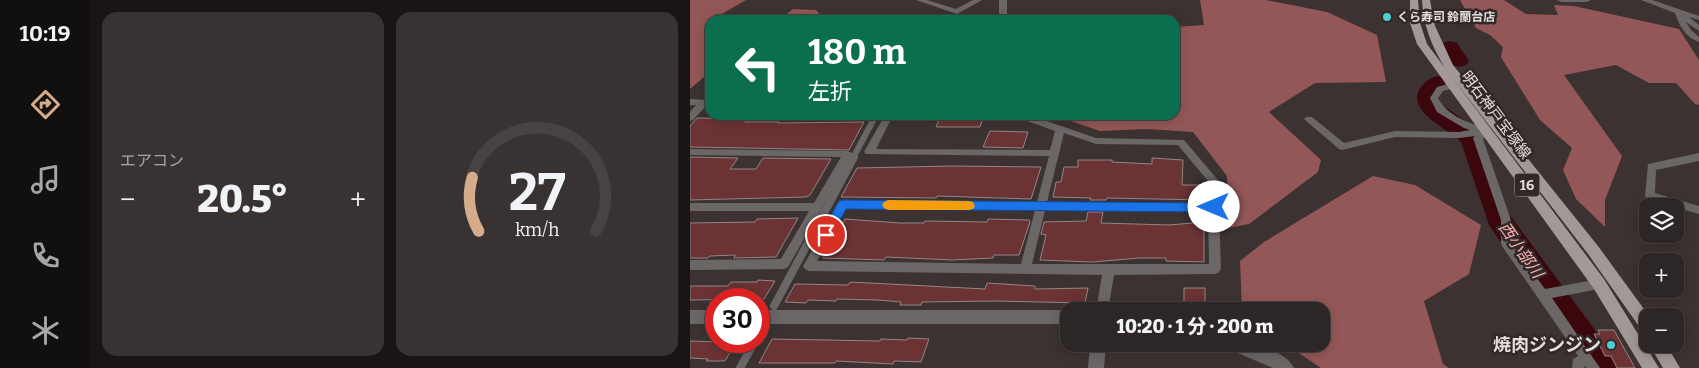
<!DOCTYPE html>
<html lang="ja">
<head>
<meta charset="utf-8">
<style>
  :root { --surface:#2d2626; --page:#393232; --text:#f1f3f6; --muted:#a7a5a7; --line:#484343; --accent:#d6ab8b }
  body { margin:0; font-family:Bitter,"Noto Sans JP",serif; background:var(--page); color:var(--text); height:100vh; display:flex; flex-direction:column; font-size:19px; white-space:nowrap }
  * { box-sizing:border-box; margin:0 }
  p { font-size:16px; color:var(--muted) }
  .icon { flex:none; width:28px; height:28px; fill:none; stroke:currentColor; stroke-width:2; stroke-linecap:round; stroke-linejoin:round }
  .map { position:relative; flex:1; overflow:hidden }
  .details { display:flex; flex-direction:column; gap:12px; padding:12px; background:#191515; width:600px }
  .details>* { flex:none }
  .banner { position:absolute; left:15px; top:15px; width:475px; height:105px; border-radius:15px; box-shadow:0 2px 12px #0003,0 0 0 1px var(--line); background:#0b6e4f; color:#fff; overflow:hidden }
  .controls { position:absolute; left:949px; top:198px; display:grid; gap:10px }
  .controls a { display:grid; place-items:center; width:45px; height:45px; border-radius:10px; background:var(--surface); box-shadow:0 2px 12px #0003,0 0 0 1px var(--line); font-size:25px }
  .speed { position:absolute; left:15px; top:288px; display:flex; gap:10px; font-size:25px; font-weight:700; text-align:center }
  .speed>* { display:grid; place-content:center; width:65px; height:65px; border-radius:50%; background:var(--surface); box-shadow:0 2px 12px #0003,0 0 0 1px var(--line); line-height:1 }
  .speed .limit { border:8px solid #d22; background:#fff; color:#111 }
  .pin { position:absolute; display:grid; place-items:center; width:42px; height:42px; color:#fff; margin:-21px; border:2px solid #fff; border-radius:50%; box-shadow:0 1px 5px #0007 }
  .me { position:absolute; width:55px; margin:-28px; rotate:270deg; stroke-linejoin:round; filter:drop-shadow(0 0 4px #0008) }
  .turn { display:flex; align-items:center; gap:18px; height:105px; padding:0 20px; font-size:22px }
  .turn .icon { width:65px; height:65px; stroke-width:2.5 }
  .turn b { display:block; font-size:35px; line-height:42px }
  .big { font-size:38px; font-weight:800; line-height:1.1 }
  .details .tile { flex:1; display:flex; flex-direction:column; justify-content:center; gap:8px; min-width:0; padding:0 18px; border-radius:15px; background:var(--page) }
  .details .dial { align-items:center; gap:0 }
  .dial svg { height:130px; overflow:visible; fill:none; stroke:var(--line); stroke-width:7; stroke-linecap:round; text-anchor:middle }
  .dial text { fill:var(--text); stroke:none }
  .heat { display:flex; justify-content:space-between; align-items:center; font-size:28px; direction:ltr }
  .details .tiles { flex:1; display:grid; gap:12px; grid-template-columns:repeat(2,1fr) }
  .trip { position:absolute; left:370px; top:302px; width:270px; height:50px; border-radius:15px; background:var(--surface); box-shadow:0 2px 12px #0003,0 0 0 1px var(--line); font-weight:800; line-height:50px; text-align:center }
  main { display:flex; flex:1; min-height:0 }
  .tabs { display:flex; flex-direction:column; width:90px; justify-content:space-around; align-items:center; background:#120f0f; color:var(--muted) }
  .tabs .icon { width:35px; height:35px }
  .tabs .selected { color:var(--accent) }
  .tabs b { font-size:22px; color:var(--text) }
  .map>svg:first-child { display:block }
  .forest { fill:#945757 }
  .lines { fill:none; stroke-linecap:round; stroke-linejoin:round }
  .river { fill:#3b060c; fill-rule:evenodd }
  .building { fill:#6b3334; stroke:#938686 }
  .pedestrian-far1 { stroke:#6c6767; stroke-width:6 }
  .pedestrian { stroke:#6c6767; stroke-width:8 }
  .minor { fill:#6c6767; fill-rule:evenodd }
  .tertiary { fill:#6c6767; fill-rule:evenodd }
  .primary { fill:#a29897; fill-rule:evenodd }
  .route { fill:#1a73e8; stroke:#114b97 }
  .slow { fill:#f59e0b }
  .poi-dot { fill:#51ccd2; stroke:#322828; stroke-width:2 }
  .labels { text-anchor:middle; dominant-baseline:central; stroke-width:5; stroke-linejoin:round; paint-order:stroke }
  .far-poi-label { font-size:12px; font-weight:bold; fill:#e5dede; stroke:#322828; text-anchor:start }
  .shield { fill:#322828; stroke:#afa7a7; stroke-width:1 }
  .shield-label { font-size:14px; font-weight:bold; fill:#e5dede }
  .street-label { font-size:15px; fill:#e5dede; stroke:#322828 }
  .water-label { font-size:16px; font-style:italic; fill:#fbb0af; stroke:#322828 }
  .near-poi-label { font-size:18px; font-weight:bold; fill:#e5dede; stroke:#322828; text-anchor:end }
</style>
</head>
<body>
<main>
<nav class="tabs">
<b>10:19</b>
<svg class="icon selected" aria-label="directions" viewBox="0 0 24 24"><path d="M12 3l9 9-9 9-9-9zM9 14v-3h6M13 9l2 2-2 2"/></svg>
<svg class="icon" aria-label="music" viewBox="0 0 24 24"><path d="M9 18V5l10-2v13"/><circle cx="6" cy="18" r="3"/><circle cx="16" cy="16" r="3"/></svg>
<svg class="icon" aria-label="phone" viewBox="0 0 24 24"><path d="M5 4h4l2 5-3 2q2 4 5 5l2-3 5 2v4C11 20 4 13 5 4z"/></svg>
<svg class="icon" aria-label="climate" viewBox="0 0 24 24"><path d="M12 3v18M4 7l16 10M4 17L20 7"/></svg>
</nav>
<section class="details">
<div class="tiles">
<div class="tile"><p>エアコン</p>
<div class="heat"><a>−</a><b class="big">20.5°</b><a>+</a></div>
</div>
<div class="tile dial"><svg viewBox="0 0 100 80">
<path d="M14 69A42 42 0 1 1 86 69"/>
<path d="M14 69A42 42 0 0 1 10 36" stroke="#d6ab8b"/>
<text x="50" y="56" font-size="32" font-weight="700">27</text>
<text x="50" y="72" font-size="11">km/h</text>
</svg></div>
</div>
</section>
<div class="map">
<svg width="1009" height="368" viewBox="0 0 1009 368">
  <rect width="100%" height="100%" fill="#3c3232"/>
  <path class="forest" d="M0 0H56L30 15 38 20H20V76H15L0 89Z
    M510 0H576L637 12 687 35 696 82 625 83 579 112 631 160 628 172 559 224 538 228 537 176 503 132 457 129 410 131 363 115H485V27L514 25Z
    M770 0H814L836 14 868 15 864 5 884 6 989 29 1009 60V105L1005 104 986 83H959L926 65 874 75 932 156 915 200V227L886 199 873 170 882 148 850 120 811 57 813 47 800 35 786 28Z
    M103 9 126 10 135 20H93L92 18Z
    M683 176 725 185 791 225 779 274 734 301 753 364 759 368H631L595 344H631V311H552L550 261 574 242Z"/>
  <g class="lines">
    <path class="river" d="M760 41 767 43 779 61 776 65 769 67 762 65 751 47 753 43Z
      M747 76 754 77 757 82 749 92 748 102 778 123 789 133 819 214 925 357 929 368H896L799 225 771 142C759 129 718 113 729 90 733 83 739 78 747 76Z"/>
  </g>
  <path class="building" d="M251 115H294L290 127H246Z
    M7 118 57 119 55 122H89L88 123 174 122 159 150 0 147V126Z
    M300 131 338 132 333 148 293 147Z
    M0 157 48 158 40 169H66L73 158 141 159 120 195 116 197 0 200Z
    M462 158 493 160 492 185H515V200L417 198 416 200H400L401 198 363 197 366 182H371L374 167H388V160H422V162L462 164Z
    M262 166 351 167 341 199 247 196 246 198 151 197 167 168Z
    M398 212H413L411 223 479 225 514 222V262L476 261V258H449L403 262 350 260 356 235 351 234 354 222 396 221Z
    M108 218 86 257 44 258 45 255 20 256 18 258H0V223L65 222 67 219Z
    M155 219 210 223H234L235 221 297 222 298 219 339 220 340 222 329 255H304L303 258 262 260 196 257 194 260 133 258Z
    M68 280 85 281 74 299 0 300V286H38L41 282H67Z
    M160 282 295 289 297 283 345 286V289L398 288 395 303 306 301 232 302 231 305H210L211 302 188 300 147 299 146 301 118 300 116 303 95 302 105 284 158 285Z
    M494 288H515V311H494Z
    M908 330H924L945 368H927L921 356H915L904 334H910Z
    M218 338 239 339 231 362 204 361 203 364 146 361 145 363H69L82 339 190 341 191 339 217 340Z
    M0 341 28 342H46L35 361H16L18 359 0 358Z"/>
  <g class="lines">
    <path class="pedestrian-far1" d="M163 158 186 115"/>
    <path class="pedestrian" d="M84 306 164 157
      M69 334 71 330
      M50 368 65 341"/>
    <path class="minor" d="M226 0H237L266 9 283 0H292L267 14Z
      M309 0H317V16L340 17 344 19 227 20 231 18 269 15 309 16Z
      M867 0H901L897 2H871Z
      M951 0H962L1009 16V20L999 17 1009 25V31L996 22 1001 30 1009 37V42C996 38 989 25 985 13Z
      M762 83 766 86 765 88 753 91 748 98C758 117 781 124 800 129L802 131 793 139 821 220V242L855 289 909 279 913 280 915 284 913 288 909 289 862 298 910 368H896L895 366 894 368H882L883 359 888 356 812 246 811 243V220L783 138 785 136 769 138 705 137 652 150 649 149 614 119 616 117H622L654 143 705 131 769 132 780 130 774 128 747 112 740 98 747 87Z
      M0 99 20 100V106H16L3 120 0 121V112L6 105H0Z
      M195 115H203L186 149 360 150 365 131 326 117 325 115H339L406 138 494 140 528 180 531 269 529 272 525 274 424 275 418 311H406L412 275 119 271 115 269 113 266 115 263 149 202 153 201 347 202 359 156 176 154 174 152ZM374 133 406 144 488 145 518 181V203L357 202ZM156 209 345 210 331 264 127 261ZM355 210 518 211 519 264H342Z
      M0 149 158 151 163 154 98 267 94 269 0 270V260L91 259 119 211H0V203H124L151 157 0 155Z
      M1009 153V161L966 170 965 193 1009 206V214L956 199 955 196 958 164Z"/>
    <path class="tertiary" d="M0 310H26V324H0Z
      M69 310H379L382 311H379V324H69Z
      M400 344H416L414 368H398Z
      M536 344C555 343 595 348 604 368H583L538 349Z"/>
    <path class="primary" d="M720 0H728L730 23 737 44 914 279 969 368H952L904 289 727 44 720 23Z
      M732 0H740L745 26 763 65 908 246 959 316H958V334L953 332 898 254 755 68C742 47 733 25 732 0Z
      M959 344H976L990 368H973Z"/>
  </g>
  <path class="route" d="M153 200 524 203 528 204 530 207 528 211 524 212 156 209 140 239H132L130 235 132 232 149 201Z"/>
  <path class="slow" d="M198 200 279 201 283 202 285 206 283 209 279 210H198L194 208 192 205 194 202Z"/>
  <g class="poi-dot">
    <circle cx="697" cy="17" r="5"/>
    <circle cx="921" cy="345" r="5"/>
  </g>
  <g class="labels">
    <g class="far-poi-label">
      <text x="707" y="17">くら寿司 鈴蘭台店</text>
    </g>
    <rect class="shield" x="824.5" y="173.5" width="25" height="23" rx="4"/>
    <g class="shield-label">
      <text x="837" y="185">16</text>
    </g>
    <g class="street-label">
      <text transform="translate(806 115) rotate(53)">明石神戸宝塚線</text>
    </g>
    <g class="water-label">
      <text transform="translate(831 250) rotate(55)">西小部川</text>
    </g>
    <g class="near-poi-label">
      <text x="911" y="345">焼肉ジンジン</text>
    </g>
  </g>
</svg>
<div class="controls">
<a><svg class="icon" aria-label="layers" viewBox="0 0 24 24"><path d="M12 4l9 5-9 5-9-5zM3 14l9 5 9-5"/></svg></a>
<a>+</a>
<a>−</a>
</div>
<div class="speed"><div class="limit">30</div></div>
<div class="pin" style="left:136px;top:235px;background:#d93025"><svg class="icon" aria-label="arrive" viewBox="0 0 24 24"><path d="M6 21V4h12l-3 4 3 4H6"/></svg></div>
<svg class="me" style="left:524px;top:207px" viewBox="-20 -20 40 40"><circle r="19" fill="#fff"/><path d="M0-13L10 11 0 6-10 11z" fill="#1a73e8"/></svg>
<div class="trip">10:20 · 1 分 · 200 m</div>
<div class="banner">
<div class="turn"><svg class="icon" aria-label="left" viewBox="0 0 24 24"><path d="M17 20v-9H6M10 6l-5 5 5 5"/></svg><div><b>180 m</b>左折</div></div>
</div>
</div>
</main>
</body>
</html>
